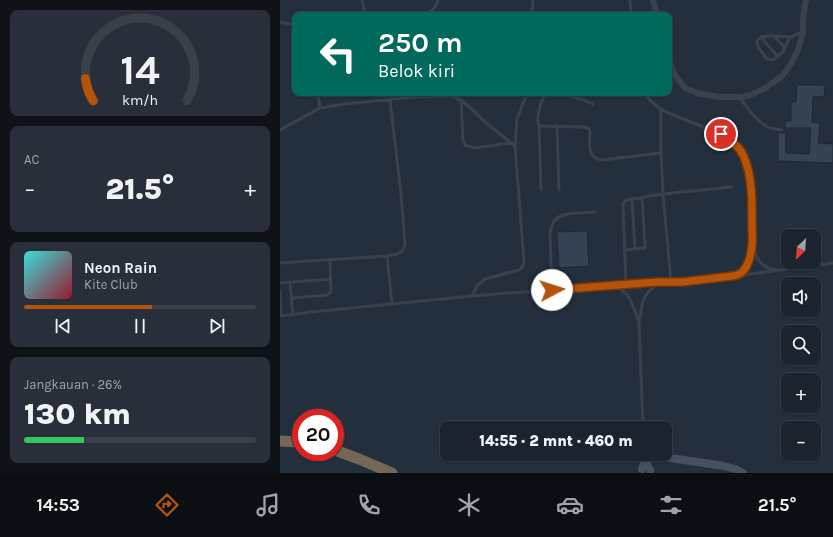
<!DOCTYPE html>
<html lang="id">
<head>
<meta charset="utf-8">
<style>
  :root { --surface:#1b232e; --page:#282f3a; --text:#f1f3f6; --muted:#a0a4aa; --line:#39404a; --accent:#b45309 }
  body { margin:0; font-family:Karla,sans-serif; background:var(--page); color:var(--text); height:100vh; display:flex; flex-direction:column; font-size:15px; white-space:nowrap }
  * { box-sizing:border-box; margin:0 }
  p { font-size:13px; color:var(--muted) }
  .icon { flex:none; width:22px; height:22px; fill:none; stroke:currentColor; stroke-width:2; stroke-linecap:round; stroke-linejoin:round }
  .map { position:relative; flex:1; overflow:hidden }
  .side { display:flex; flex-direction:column; gap:10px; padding:10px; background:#0f1319; width:280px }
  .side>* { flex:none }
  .banner { position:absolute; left:12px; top:12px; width:380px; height:84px; border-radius:8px; box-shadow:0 1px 3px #0004,0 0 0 1px var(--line); background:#00695c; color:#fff; overflow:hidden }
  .needle { width:26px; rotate:205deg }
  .buttons { position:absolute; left:501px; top:229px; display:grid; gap:8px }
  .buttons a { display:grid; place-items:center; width:40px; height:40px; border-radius:8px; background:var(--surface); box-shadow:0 1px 3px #0004,0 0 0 1px var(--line); font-size:20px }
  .speed { position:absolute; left:12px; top:409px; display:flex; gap:8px; font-size:20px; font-weight:700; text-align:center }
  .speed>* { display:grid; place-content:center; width:52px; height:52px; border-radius:50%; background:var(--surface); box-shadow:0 1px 3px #0004,0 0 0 1px var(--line); line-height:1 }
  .speed .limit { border:6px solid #d22; background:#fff; color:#111 }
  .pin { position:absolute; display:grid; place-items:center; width:34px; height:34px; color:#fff; margin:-17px; border:2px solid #fff; border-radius:50%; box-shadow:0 1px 4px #0007 }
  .me { position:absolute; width:44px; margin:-22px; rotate:85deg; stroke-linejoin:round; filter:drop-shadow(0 0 3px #0008) }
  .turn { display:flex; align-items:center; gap:14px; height:84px; padding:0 20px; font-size:18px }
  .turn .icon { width:52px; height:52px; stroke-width:2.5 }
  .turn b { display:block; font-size:28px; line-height:34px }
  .big { font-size:30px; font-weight:800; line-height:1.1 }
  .side .widget { flex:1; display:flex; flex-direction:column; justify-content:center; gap:6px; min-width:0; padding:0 14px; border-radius:8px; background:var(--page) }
  .side .dial { align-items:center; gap:0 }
  .dial svg { height:104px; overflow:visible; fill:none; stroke:var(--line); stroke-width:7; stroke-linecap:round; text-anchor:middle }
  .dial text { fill:var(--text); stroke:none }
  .song { display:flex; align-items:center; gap:12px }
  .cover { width:48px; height:48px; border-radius:6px; background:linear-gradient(135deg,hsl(180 70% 55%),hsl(350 70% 35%)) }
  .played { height:4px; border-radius:2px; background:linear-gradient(90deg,var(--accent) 55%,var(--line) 55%) }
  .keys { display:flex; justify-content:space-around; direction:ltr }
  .heat { display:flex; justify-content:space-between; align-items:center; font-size:22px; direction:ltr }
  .charge { height:6px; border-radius:3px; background:linear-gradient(90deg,#34c759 26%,var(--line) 0) }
  .trip { position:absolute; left:160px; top:421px; width:232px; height:40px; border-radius:8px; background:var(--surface); box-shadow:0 1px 3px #0004,0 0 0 1px var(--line); font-weight:800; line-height:40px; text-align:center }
  .tabs { display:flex; height:64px; justify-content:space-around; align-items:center; background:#0b0e12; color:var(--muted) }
  .tabs .icon { width:28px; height:28px }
  .tabs .current { color:var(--accent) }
  .tabs b { font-size:18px; color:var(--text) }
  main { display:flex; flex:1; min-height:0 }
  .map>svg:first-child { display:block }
  .building { fill:#364354; stroke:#1f2835 }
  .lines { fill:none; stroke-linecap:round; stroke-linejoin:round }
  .lane { stroke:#38414e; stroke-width:3 }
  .street { stroke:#38414e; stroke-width:6 }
  .secondary { stroke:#465061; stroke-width:8 }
  .highway { stroke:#746855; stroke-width:11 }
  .route-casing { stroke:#753606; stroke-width:10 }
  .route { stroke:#b45309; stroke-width:7 }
</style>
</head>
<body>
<main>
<section class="side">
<div class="widget dial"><svg viewBox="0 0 100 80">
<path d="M14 69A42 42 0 1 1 86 69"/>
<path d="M14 69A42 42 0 0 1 8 52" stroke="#b45309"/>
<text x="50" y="56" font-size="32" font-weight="700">14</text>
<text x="50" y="72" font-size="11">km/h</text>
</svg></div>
<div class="widget"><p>AC</p>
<div class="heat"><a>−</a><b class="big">21.5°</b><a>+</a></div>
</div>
<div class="widget">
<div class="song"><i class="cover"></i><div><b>Neon Rain</b><p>Kite Club</p></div></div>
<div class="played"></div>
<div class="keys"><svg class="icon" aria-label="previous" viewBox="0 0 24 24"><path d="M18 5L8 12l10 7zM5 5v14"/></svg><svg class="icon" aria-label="pause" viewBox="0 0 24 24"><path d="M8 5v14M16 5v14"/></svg><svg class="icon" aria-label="next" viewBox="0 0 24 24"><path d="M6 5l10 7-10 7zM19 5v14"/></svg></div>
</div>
<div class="widget"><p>Jangkauan · 26%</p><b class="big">130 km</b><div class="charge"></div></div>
</section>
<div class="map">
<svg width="553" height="473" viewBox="0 0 553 473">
  <rect width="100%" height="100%" fill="#242f3e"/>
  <path class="building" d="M517 85H544L545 96 533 97 532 122 540 123 538 143 553 144V163L498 161V132L503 133 506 131V153L529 154 531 128H505V121H511V102H516Z
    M307 231 309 266 279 268 277 232Z"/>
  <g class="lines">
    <path class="lane" d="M82 0 85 15
      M350 0 351 15
      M143 15C152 11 156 9 158 0
      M252 15 253 0
      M0 22 15 25
      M494 36 505 48
      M481 37 498 57
      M510 37C504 37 478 32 477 42 477 48 484 55 487 59L493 60 503 52 509 39C513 35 518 34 523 32
      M38 93 40 108
      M110 93 113 99
      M363 93C370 101 377 107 386 112L441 134C449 139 457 145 462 153 473 170 472 205 472 226 472 235 471 245 475 253 478 262 486 269 496 270
      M459 97C467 107 475 120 486 126 491 129 496 129 502 130
      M181 100 183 141 185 145 194 148 231 143
      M313 104C304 100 277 90 267 94 261 96 257 117 258 123V124L261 126 302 127 308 128 310 131C310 144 306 158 322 160L381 153
      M381 109V153L383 194 391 282
      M259 125 261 190
      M277 125 279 190
      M0 130 40 108 65 104 134 97 171 96C185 100 195 113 205 122 215 130 225 138 235 146
      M352 199 355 249
      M345 250 365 248V246L362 197
      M107 256 112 304
      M0 263 107 256C116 255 123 254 125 244L121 195 110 99
      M459 275C468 267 471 257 472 246
      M10 282 13 314
      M0 283 51 279
      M346 284 343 204 346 200 383 194 452 187
      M334 285C352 296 351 301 358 320
      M272 290 270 232C271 228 272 224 275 220 283 211 304 213 315 212
      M0 291 1 316
      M192 296 197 286 205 279 239 270C243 267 244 265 244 261L235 146 237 119 247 93
      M12 298 47 295 50 293 51 291 50 260
      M0 316 31 312 192 296 334 285 377 282 402 281 470 274 553 263
      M363 428 359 322C362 303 362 292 381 283"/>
    <path class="street" d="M373 0 377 15
      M389 58 394 74 405 88 417 93 438 97H459L468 96 484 89 502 76 511 64 518 50 523 32V19L526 0"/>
    <path class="secondary" d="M365 460 370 470
      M362 469 365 460 364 454 444 466 455 469 463 473"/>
    <path class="highway" d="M0 441 21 442
      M55 450 79 459 112 473"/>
  </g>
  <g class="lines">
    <g class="route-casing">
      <path id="route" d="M272 290 377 282H402L452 276C457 275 460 275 463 271 469 265 471 254 472 246 473 240 472 233 472 227 472 204 473 176 463 155 459 146 450 140 441 134"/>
    </g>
    <use href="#route" class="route"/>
  </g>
</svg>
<div class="buttons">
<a><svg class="needle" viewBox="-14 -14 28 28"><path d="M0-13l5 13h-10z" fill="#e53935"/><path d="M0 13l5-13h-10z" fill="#a0a4aa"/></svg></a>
<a><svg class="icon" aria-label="sound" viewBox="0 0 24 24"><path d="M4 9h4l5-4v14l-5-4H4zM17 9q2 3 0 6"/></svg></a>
<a><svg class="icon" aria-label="search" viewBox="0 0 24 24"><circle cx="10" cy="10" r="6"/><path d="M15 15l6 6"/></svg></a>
<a>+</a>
<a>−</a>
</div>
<div class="speed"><div class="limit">20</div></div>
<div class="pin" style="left:441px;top:134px;background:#d93025"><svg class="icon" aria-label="arrive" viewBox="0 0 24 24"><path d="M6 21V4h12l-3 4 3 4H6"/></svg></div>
<svg class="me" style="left:272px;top:290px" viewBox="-20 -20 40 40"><circle r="19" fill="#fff"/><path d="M0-13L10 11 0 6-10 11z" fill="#b45309"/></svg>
<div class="trip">14:55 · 2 mnt · 460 m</div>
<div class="banner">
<div class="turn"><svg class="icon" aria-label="left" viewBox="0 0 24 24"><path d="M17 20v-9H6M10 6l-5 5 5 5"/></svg><div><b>250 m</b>Belok kiri</div></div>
</div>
</div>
</main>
<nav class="tabs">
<b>14:53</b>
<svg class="icon current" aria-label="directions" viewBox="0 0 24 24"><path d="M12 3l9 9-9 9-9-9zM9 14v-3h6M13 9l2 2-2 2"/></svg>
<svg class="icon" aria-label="music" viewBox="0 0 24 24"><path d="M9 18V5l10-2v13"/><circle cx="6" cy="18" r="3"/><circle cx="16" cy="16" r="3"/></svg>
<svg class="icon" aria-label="phone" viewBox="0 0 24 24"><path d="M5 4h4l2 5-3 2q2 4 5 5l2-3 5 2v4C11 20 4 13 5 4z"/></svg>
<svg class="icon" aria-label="climate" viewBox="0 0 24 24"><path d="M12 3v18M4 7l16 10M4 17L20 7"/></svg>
<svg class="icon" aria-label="car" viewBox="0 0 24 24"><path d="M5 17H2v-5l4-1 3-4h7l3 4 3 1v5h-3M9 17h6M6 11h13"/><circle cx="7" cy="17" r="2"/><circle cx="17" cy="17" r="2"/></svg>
<svg class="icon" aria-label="filters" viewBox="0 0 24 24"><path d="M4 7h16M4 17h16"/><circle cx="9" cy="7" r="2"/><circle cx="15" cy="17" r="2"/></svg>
<b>21.5°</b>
</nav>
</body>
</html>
